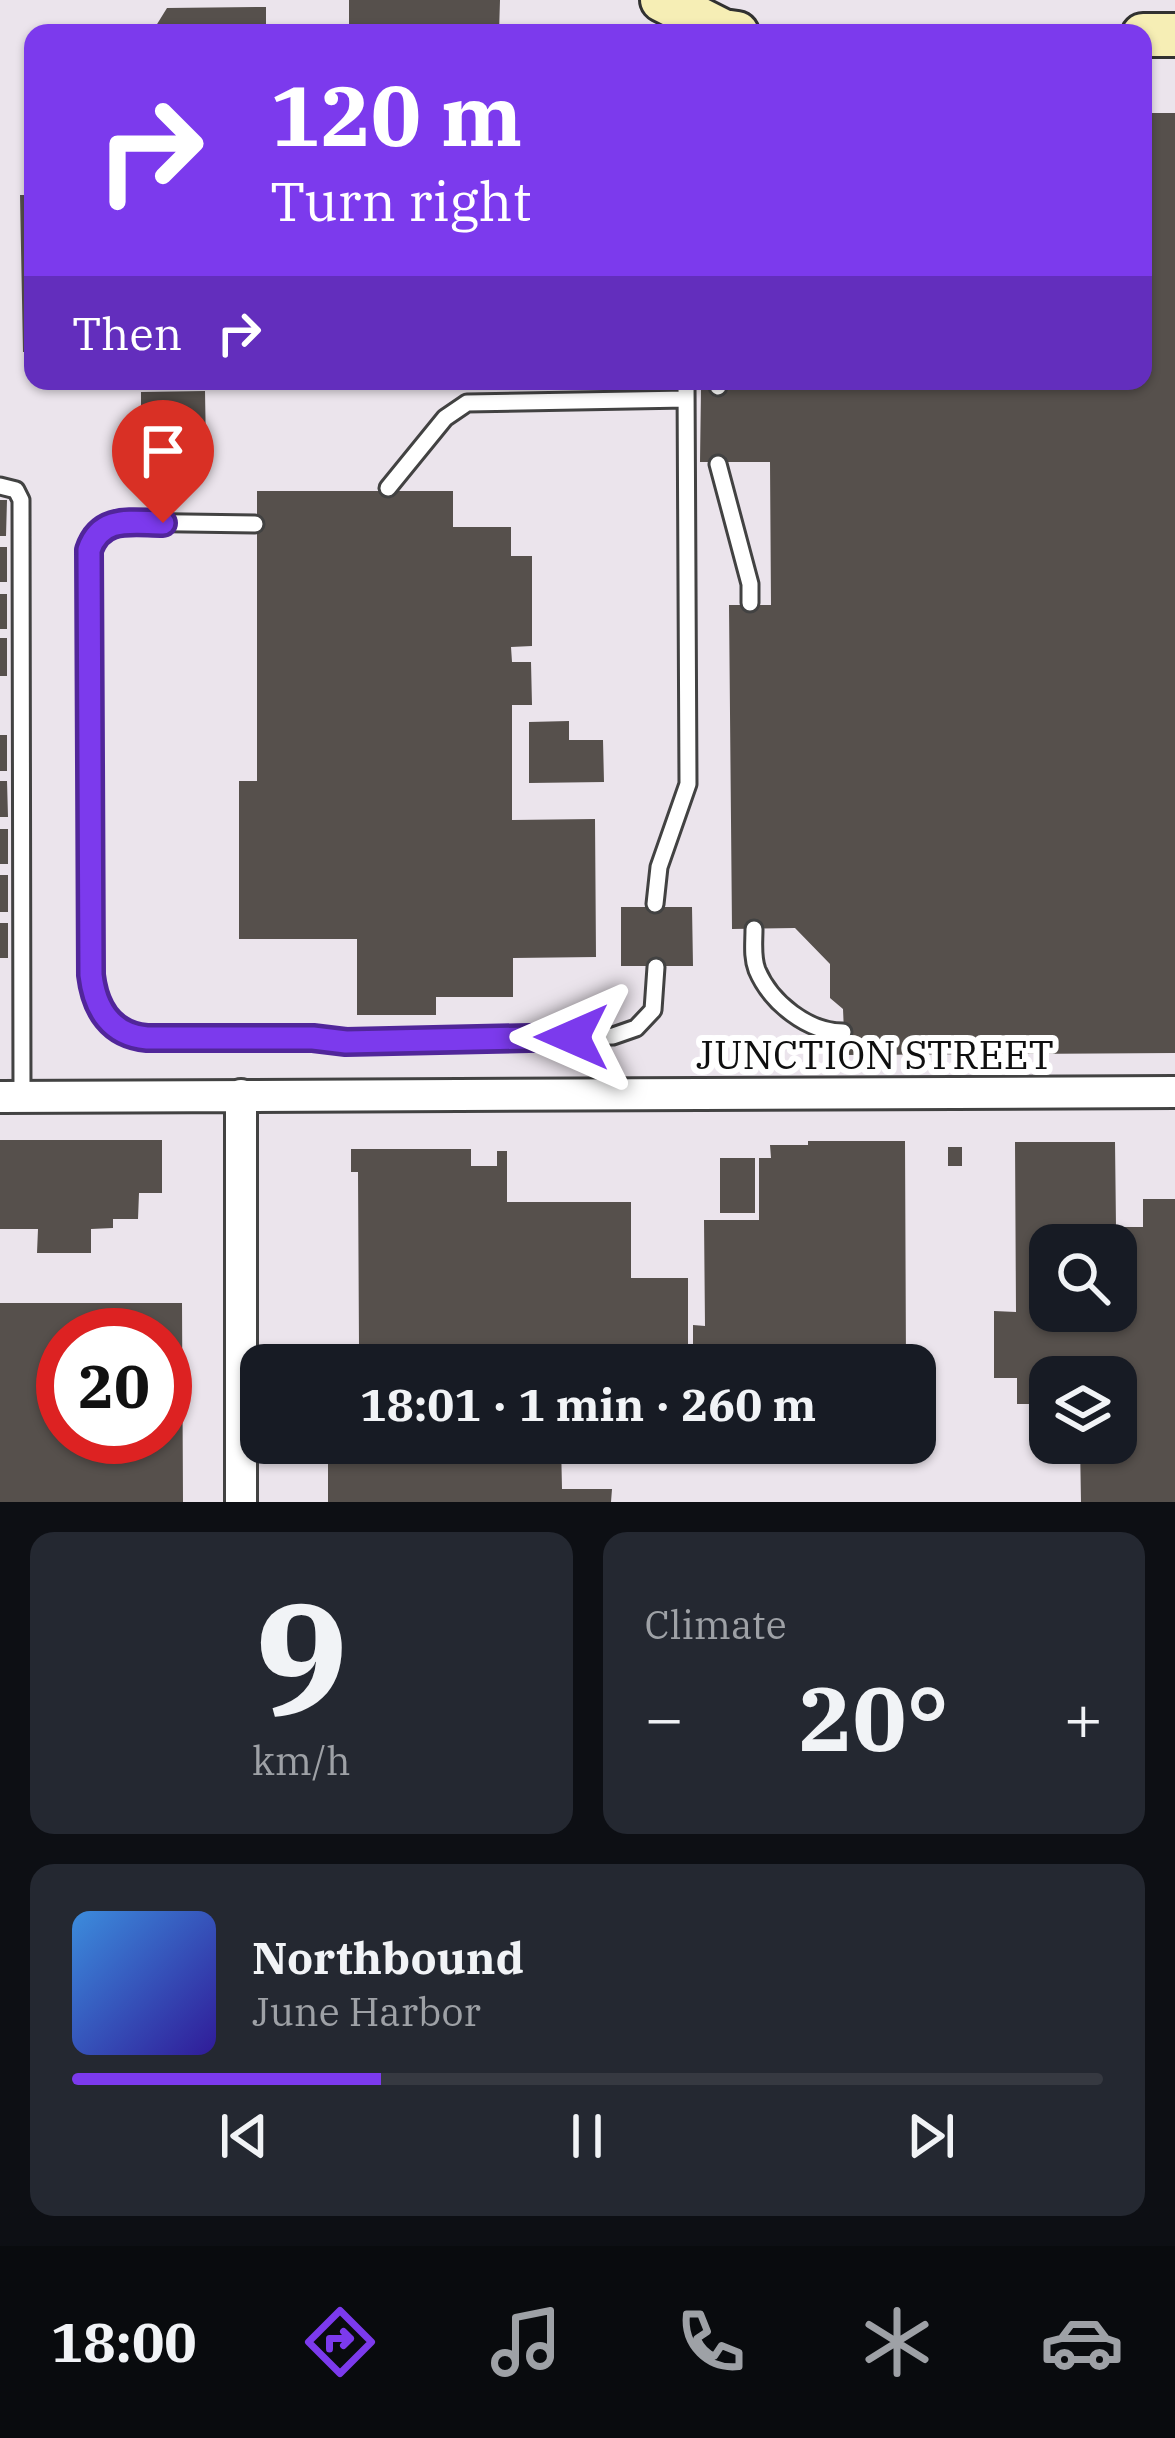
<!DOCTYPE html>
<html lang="en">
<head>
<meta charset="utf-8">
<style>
  :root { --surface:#171b24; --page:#242831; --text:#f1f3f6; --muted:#9ea1a6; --line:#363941; --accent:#7c3aed }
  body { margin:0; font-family:"IBM Plex Serif",serif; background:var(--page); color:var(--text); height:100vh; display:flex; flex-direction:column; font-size:45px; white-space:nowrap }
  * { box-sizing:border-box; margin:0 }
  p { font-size:39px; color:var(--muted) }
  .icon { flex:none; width:66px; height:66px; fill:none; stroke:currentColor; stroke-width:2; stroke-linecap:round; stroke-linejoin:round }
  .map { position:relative; height:1502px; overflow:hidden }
  .details { display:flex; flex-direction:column; gap:30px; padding:30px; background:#0d0f14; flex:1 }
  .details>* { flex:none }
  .hud { position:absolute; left:24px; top:24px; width:1128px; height:366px; border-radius:24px; box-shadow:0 3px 9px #0004; background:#7c3aed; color:#fff; overflow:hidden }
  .fabs { position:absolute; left:1029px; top:1224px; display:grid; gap:24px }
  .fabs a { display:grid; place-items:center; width:108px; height:108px; border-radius:24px; background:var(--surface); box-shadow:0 3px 9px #0004; font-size:60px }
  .speed { position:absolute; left:36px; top:1308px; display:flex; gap:24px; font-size:60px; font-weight:700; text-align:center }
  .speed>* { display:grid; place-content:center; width:156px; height:156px; border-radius:50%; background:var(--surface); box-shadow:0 3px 9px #0004; line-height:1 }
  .speed .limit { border:18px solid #d22; background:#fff; color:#111 }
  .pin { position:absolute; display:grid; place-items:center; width:102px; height:102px; color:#fff; margin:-123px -51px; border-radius:50% 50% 50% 0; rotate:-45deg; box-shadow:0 0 12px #0007 }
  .pin .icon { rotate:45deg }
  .me { position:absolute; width:132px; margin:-66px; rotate:270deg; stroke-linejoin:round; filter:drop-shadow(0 0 9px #0008) }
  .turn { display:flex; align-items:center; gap:42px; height:252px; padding:0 48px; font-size:54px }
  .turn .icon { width:156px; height:156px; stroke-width:2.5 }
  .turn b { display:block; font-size:84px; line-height:102px }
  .then { display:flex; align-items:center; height:114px; padding:0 48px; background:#0003; gap:24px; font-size:45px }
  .big { font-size:90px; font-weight:800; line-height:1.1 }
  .details .card { flex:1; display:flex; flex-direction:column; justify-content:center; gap:18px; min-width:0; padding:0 42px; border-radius:24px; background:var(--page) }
  .details .dial { align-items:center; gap:0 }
  .dial b { font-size:156px; line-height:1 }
  .song { display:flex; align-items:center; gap:36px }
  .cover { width:144px; height:144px; border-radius:18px; background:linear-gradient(135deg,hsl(210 70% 55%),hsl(250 70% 35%)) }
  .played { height:12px; border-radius:6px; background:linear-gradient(90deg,var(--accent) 30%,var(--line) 30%) }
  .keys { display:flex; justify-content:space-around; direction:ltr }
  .heat { display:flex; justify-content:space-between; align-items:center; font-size:66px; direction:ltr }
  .details .tiles { flex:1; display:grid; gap:30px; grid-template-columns:1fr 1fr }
  .card:last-child { grid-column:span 2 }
  .trip { position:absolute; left:240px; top:1344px; width:696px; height:120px; border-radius:24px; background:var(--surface); box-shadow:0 3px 9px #0004; font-weight:800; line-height:120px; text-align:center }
  .menu { display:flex; height:192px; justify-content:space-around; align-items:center; background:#090b0e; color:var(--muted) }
  .menu .icon { width:84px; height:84px }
  .menu .selected { color:var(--accent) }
  .menu b { font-size:54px; color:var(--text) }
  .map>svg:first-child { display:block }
  .industrial { fill:#ebe4ec; fill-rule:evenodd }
  .building { fill:#56504c; fill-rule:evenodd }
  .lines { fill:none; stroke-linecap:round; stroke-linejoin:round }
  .lane-casing { stroke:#424242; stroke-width:21 }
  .street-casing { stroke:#424242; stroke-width:36 }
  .secondary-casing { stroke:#313131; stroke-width:48 }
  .lane { stroke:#fff; stroke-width:15 }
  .street { stroke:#fff; stroke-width:30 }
  .secondary { stroke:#f6eeb5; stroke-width:42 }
  .route-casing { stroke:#51269a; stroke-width:30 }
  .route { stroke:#7c3aed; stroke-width:21 }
  .labels { text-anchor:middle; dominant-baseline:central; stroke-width:12; stroke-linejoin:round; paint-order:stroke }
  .street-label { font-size:39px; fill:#0f0f0f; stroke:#fff }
</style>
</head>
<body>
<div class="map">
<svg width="1175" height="1502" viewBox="0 0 1175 1502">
  <rect width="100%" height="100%" fill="#fdfbf2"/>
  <path class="industrial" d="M0 0H1175V1502H0ZM33 33H1143V381H33ZM1050 1245H1116V1311H1050ZM63 1335H165V1437H63ZM261 1365H915V1443H261ZM1050 1377H1116V1443H1050Z"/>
  <path class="building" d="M349 0H500L499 33H349Z
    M266 7V28L154 29 167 8Z
    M1143 113H1175V1053L845 1055 843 1009 830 998V964L795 928 732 929 729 605H771L770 462H700L701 389H924V381H1143Z
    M20 195H33V352H23Z
    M205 391 206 450 141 451V392Z
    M257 491H453V527H511V556H532V646L511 647 512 662H531L532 705H512V820L595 819 596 957 513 958V997H436V1015H357V939H239V781H257Z
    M0 500H7L6 536H0Z
    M0 547H7V582H0Z
    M0 594H7V629H0Z
    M0 638H7V676H0Z
    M569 721V740H603L604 782 529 783V722Z
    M0 735H7V771H0Z
    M0 781H7L8 817H0Z
    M0 829H8V864H0Z
    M0 875H8V912H0Z
    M621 907H692L693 966H621Z
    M0 923H8V958H0Z
    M0 1140H162V1193H139L138 1219H113V1228L91 1229V1253H37L38 1229H0Z
    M808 1141H905L906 1365H296V1345L359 1344 358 1172H351V1149H471V1166H497V1151H507V1202H631V1278H688V1355H693V1325L705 1326 704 1220H759V1158H771L770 1145H808Z
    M1015 1142H1115L1116 1227H1143V1199H1175V1502H1081L1080 1443H1116V1377H1050V1404H1017V1378H994V1311L1016 1312ZM1050 1245H1116V1311H1050Z
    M948 1147H962V1166H948Z
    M720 1158H755V1213H720Z
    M0 1303H182L183 1502H0ZM63 1335H165V1437H63Z
    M328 1443H561L562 1489H612L611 1502H328Z"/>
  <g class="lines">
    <g class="lane-casing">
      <path id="lane" d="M718 387 719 381
        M718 464 750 584V603
        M0 486 16 490 21 500 22 1096
        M388 488 445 418 467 403 686 399
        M255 524 117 522 102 528 92 541 91 975C95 1009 111 1034 147 1038H313L346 1042 613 1036 636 1028 653 1010 656 967
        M655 904 659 867 688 784 686 381
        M754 929C754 943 752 957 757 970 771 1003 808 1032 843 1032"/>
    </g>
    <g class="street-casing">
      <path id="street" d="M241 1095V1502
        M0 1097 1175 1092"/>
    </g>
    <g class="secondary-casing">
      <path id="secondary" d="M662 0 723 31 737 33
        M1143 35H1175"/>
    </g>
    <use href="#lane" class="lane"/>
    <use href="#street" class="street"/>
    <use href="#secondary" class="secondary"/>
  </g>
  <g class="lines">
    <g class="route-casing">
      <path id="route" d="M163 523C132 523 101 515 89 550L91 975C95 1009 111 1035 147 1038H313L346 1042 572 1037"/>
    </g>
    <use href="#route" class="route"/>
  </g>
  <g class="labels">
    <g class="street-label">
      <text x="875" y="1054">JUNCTION STREET</text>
    </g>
  </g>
</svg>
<div class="fabs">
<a><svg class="icon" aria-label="search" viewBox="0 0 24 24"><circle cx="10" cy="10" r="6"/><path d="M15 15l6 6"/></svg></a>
<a><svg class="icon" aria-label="layers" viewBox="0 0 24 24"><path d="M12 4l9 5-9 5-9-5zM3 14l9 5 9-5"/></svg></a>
</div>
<div class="speed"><div class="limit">20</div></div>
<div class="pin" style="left:163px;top:523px;background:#d93025"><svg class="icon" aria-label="arrive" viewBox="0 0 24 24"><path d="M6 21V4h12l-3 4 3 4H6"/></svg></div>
<svg class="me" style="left:572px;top:1037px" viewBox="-20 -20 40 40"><path d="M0-17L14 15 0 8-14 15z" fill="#7c3aed" stroke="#fff" stroke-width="4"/></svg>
<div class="trip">18:01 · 1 min · 260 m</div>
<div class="hud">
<div class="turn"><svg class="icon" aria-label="right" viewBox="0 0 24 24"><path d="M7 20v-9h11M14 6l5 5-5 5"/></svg><div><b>120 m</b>Turn right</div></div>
<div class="then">Then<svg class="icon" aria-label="right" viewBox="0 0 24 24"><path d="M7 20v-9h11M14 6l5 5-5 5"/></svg></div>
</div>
</div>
<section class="details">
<div class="tiles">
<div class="card dial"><b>9</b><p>km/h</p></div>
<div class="card"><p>Climate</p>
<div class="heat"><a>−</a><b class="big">20°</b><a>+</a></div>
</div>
<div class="card">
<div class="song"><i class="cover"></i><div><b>Northbound</b><p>June Harbor</p></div></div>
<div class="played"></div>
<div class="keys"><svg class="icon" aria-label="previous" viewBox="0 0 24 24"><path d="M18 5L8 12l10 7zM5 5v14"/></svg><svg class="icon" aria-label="pause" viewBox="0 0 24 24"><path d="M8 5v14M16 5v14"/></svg><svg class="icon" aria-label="next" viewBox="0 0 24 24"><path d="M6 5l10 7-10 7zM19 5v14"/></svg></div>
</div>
</div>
</section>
<nav class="menu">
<b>18:00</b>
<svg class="icon selected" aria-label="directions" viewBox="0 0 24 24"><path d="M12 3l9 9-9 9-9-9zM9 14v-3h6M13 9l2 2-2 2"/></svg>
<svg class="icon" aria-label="music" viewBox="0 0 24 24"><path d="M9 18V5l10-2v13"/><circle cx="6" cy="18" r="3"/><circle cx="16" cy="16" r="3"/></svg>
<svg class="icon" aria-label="phone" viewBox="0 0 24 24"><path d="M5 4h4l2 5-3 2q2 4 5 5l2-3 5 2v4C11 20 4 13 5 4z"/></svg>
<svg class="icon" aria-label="climate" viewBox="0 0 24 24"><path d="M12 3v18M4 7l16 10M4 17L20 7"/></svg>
<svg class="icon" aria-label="car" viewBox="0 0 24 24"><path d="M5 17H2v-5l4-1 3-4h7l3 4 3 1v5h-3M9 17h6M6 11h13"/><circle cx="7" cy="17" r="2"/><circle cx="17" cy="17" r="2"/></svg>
</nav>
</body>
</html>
